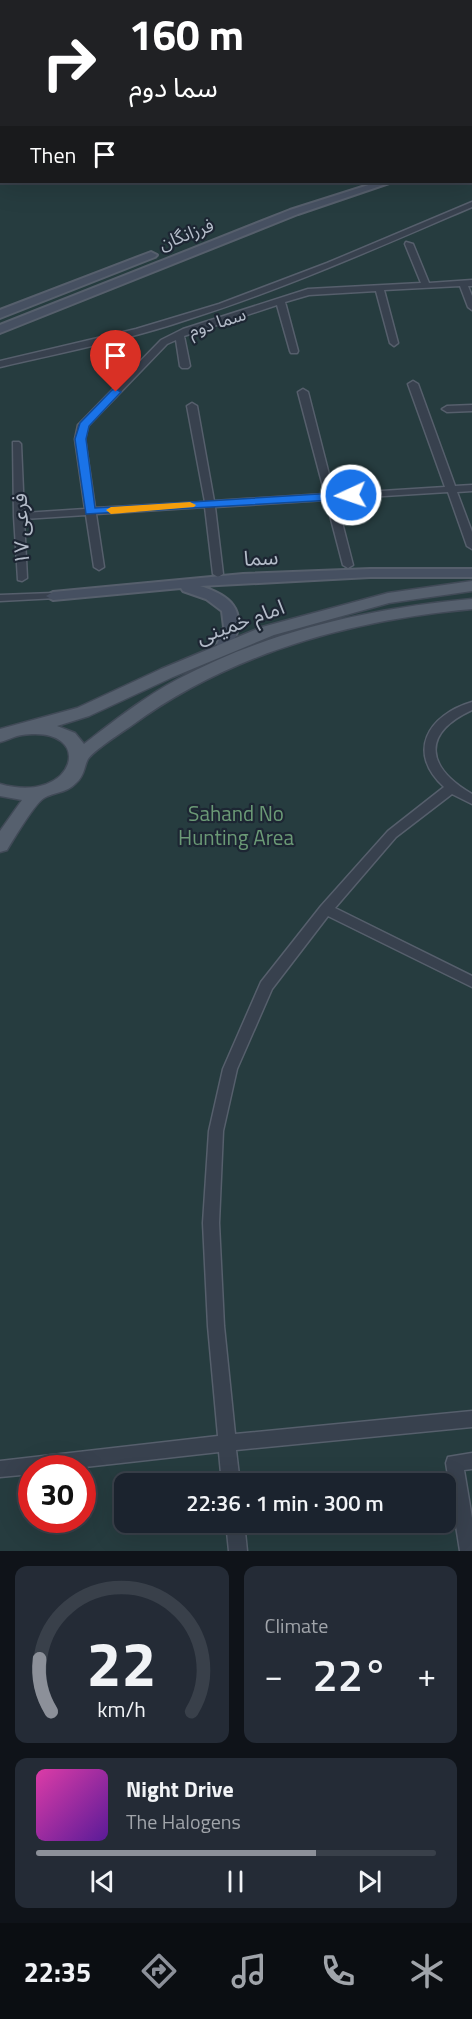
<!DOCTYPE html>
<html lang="en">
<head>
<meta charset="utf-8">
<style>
  :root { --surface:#1b232e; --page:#242b36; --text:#f1f3f6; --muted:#a0a4aa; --line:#39404a; --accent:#8c9099 }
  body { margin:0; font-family:"Titillium Web","Noto Sans Arabic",sans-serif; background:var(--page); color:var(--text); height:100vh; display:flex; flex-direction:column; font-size:22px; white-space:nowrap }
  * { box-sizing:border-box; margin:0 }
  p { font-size:20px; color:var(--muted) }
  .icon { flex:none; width:33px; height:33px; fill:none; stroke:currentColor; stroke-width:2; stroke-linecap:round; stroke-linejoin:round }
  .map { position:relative; height:1551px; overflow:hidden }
  .sheet { display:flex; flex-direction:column; gap:15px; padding:15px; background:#0f1319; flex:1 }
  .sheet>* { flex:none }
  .top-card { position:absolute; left:0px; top:0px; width:472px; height:183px; box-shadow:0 6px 24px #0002,0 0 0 2px var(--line); background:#202124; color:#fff; overflow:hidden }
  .speed { position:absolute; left:18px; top:1455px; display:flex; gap:12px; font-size:30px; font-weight:700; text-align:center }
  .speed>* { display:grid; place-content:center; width:78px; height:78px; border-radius:50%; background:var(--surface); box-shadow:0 6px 24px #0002,0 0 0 2px var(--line); line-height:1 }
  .speed .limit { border:9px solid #d22; background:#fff; color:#111 }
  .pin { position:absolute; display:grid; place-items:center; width:51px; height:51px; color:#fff; margin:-62px -26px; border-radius:50% 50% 50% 0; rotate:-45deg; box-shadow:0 0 6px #0007 }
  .pin .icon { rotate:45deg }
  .me { position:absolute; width:66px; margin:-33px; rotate:267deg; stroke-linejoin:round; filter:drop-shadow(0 0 4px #0008) }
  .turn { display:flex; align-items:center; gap:21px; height:126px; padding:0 30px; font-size:27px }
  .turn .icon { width:78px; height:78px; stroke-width:2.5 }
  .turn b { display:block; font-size:42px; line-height:51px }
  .then { display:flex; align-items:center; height:57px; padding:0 30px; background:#0003; gap:12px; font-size:22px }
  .big { font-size:45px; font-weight:600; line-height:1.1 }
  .sheet .widget { flex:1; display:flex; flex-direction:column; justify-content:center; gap:9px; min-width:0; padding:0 21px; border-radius:12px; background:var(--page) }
  .sheet .dial { align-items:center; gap:0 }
  .dial svg { height:156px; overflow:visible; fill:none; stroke:var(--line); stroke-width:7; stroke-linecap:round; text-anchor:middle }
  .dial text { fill:var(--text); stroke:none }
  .song { display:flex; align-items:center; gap:18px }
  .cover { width:72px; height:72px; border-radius:9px; background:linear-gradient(135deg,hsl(320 70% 55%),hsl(270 70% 35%)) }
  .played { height:6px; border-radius:3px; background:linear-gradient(90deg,var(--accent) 70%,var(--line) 70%) }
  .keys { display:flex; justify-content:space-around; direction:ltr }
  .heat { display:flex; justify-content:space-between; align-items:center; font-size:33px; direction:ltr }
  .sheet .tiles { flex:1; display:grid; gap:15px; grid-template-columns:1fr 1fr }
  .widget:last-child { grid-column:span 2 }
  .trip { position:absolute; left:114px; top:1473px; width:342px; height:60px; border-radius:12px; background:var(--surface); box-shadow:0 6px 24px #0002,0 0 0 2px var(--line); font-weight:600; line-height:60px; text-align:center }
  .menu { display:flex; height:96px; justify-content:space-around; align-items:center; background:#0b0e12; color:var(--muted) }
  .menu .icon { width:42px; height:42px }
  .menu .active { color:var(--accent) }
  .menu b { font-size:27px; color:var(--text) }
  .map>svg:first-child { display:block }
  .green { fill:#263c3f; fill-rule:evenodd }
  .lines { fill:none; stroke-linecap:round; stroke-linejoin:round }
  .street-casing { stroke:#565f6c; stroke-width:3 }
  .secondary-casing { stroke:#565f6c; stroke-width:4 }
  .primary-casing { stroke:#414a57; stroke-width:3 }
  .street { fill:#38414e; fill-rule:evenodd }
  .secondary { fill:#465061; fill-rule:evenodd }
  .primary { fill:#56606e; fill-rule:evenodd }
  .route { fill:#1a73e8; stroke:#114b97; stroke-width:1.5 }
  .slow { fill:#f59e0b }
  .labels { text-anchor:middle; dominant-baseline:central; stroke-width:4.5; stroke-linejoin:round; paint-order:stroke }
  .far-street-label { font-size:18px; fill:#b4bcc9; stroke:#1d2633 }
  .street-label { font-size:21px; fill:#b4bcc9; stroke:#1d2633 }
  .park-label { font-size:21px; fill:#6b9a76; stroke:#1d2633 }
</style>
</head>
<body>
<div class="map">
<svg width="472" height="1551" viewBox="0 0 472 1551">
  <rect width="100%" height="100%" fill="#242f3e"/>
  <path class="green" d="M0 0H472V1551H0ZM2 2H471V182H2ZM32 1468H82V1520H32ZM124 1484H446V1522H124Z"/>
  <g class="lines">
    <g class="street-casing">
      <path id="street" d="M122 0 136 2H123Z
        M288 0H379L382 2H285Z
        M472 202V207C379 247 286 288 189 319 128 340 63 352 0 367V361L136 329 219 304 327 263Z
        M406 242 413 244 429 283 472 280V286H468L472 296V310L468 307 460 286 384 290 398 343 394 346 390 343 376 291 309 295 285 302 298 351 297 353H291L290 351 277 305 184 336 190 366 188 368H182L180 366 176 340 167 344 88 426 85 439 95 508 205 502 187 406 192 403 197 406 214 501 325 494 298 392 303 389 308 392 334 494 445 487 408 384 413 381 418 384 455 486 472 485V491L457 492 472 532V549L467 546 448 492 336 499 353 565 348 568 343 565 326 500 215 507 223 574 218 577 213 574 205 507 96 514 104 567 99 570 94 567 86 515 24 519 27 578 22 581 18 580 14 516 13 442H19L21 444 24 513 85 509 75 439 78 425 161 340 183 329 308 289 421 283 405 244Z
        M472 405V411L447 412 442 409 447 406Z
        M53 593 58 596 57 598 0 601V595Z
        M472 702V710C420 734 427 768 472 794V804L452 794 396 837 335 908 472 976V987L328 916 272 989 237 1069 223 1131 219 1223 224 1326 235 1434 472 1411V1427L236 1450 240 1484H222L219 1452 76 1468H32V1474L0 1477V1461L218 1436 208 1326 203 1223 209 1131 223 1069 261 982 321 906 388 831 444 787C406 752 428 715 472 702Z
        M472 1453V1469L464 1470 472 1518V1551H460L446 1463 448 1457Z
        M226 1522H244L247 1551H229Z"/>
    </g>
    <g class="secondary-casing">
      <path id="secondary" d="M471 153H472V159H471Z
        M378 182H392L298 214 0 333V325L290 210Z
        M151 252 157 255 155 257 0 318V310Z
        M370 569H472V577H370L200 586C229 595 247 609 234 641 232 648 231 653 223 655L215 650 224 627 222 611 206 599 183 591 181 588 53 600 46 596 53 592 243 574Z"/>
    </g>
    <g class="primary-casing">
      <path id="primary" d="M471 4H472V10H471Z
        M0 51H2V57H0Z
        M472 581V591L389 603 274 635 173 677 89 716 57 726 75 733 84 744C114 721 144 697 178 679 268 631 371 608 472 599V609C351 620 230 653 131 726 122 732 93 751 88 759 84 766 85 775 76 783 67 793 54 792 44 798 36 802 13 840 7 850L0 852V831L22 800 0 796V784C77 806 97 724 22 735 14 736 8 740 0 742V729L77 708 161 669 262 627 388 593Z"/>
    </g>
    <use href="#street" class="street"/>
    <use href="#secondary" class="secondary"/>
    <use href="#primary" class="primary"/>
  </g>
  <path class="route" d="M116 389 121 392 89 426 86 439 95 508 351 492 357 495 351 499 86 514 75 439 80 423 112 390Z"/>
  <path class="slow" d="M190 502 196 505 194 507 111 514 106 510 111 507Z"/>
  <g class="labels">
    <g class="far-street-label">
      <text transform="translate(186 234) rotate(-21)">فرزانگان</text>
      <text transform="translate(217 322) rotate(-18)">سما دوم</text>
    </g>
    <g class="street-label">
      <text transform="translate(20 529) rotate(-92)">فرعی ۱۷</text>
      <text transform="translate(261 557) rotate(-3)">سما</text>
      <text transform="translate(240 621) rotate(-20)">امام خمینی</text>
    </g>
    <g class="park-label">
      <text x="236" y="813">Sahand No<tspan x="236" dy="24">Hunting Area</tspan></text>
    </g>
  </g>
</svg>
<div class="speed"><div class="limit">30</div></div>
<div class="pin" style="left:116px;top:392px;background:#d93025"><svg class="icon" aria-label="arrive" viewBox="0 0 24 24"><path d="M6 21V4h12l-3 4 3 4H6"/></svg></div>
<svg class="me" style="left:351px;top:495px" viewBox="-20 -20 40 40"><circle r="17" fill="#1a73e8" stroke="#fff" stroke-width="3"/><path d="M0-11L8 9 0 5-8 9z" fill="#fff"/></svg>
<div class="trip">22:36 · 1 min · 300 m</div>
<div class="top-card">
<div class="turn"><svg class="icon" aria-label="right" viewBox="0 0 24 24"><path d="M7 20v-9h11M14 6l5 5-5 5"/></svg><div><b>160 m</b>سما دوم</div></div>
<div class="then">Then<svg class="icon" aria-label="arrive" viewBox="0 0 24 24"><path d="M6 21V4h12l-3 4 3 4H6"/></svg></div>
</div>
</div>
<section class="sheet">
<div class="tiles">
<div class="widget dial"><svg viewBox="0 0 100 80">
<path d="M14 69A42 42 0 1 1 86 69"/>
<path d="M14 69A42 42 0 0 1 8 42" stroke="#8c9099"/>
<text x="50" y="56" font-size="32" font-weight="700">22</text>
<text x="50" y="72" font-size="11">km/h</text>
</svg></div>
<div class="widget"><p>Climate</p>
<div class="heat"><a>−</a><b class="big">22°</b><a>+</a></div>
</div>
<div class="widget">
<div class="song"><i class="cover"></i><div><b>Night Drive</b><p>The Halogens</p></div></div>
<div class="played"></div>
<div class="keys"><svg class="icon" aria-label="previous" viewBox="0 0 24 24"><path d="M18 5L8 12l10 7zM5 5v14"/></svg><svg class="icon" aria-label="pause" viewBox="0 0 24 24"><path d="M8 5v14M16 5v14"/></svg><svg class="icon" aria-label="next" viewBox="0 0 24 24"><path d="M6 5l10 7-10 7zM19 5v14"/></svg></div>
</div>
</div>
</section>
<nav class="menu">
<b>22:35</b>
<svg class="icon active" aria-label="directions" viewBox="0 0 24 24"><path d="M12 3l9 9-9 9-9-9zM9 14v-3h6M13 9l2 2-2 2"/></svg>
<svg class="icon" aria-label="music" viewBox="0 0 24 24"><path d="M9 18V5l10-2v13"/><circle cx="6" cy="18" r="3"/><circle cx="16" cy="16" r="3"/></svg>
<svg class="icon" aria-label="phone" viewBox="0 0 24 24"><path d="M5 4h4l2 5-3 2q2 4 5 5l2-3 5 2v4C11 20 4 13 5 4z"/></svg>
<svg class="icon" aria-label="climate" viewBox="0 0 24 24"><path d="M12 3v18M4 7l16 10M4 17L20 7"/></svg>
</nav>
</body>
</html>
